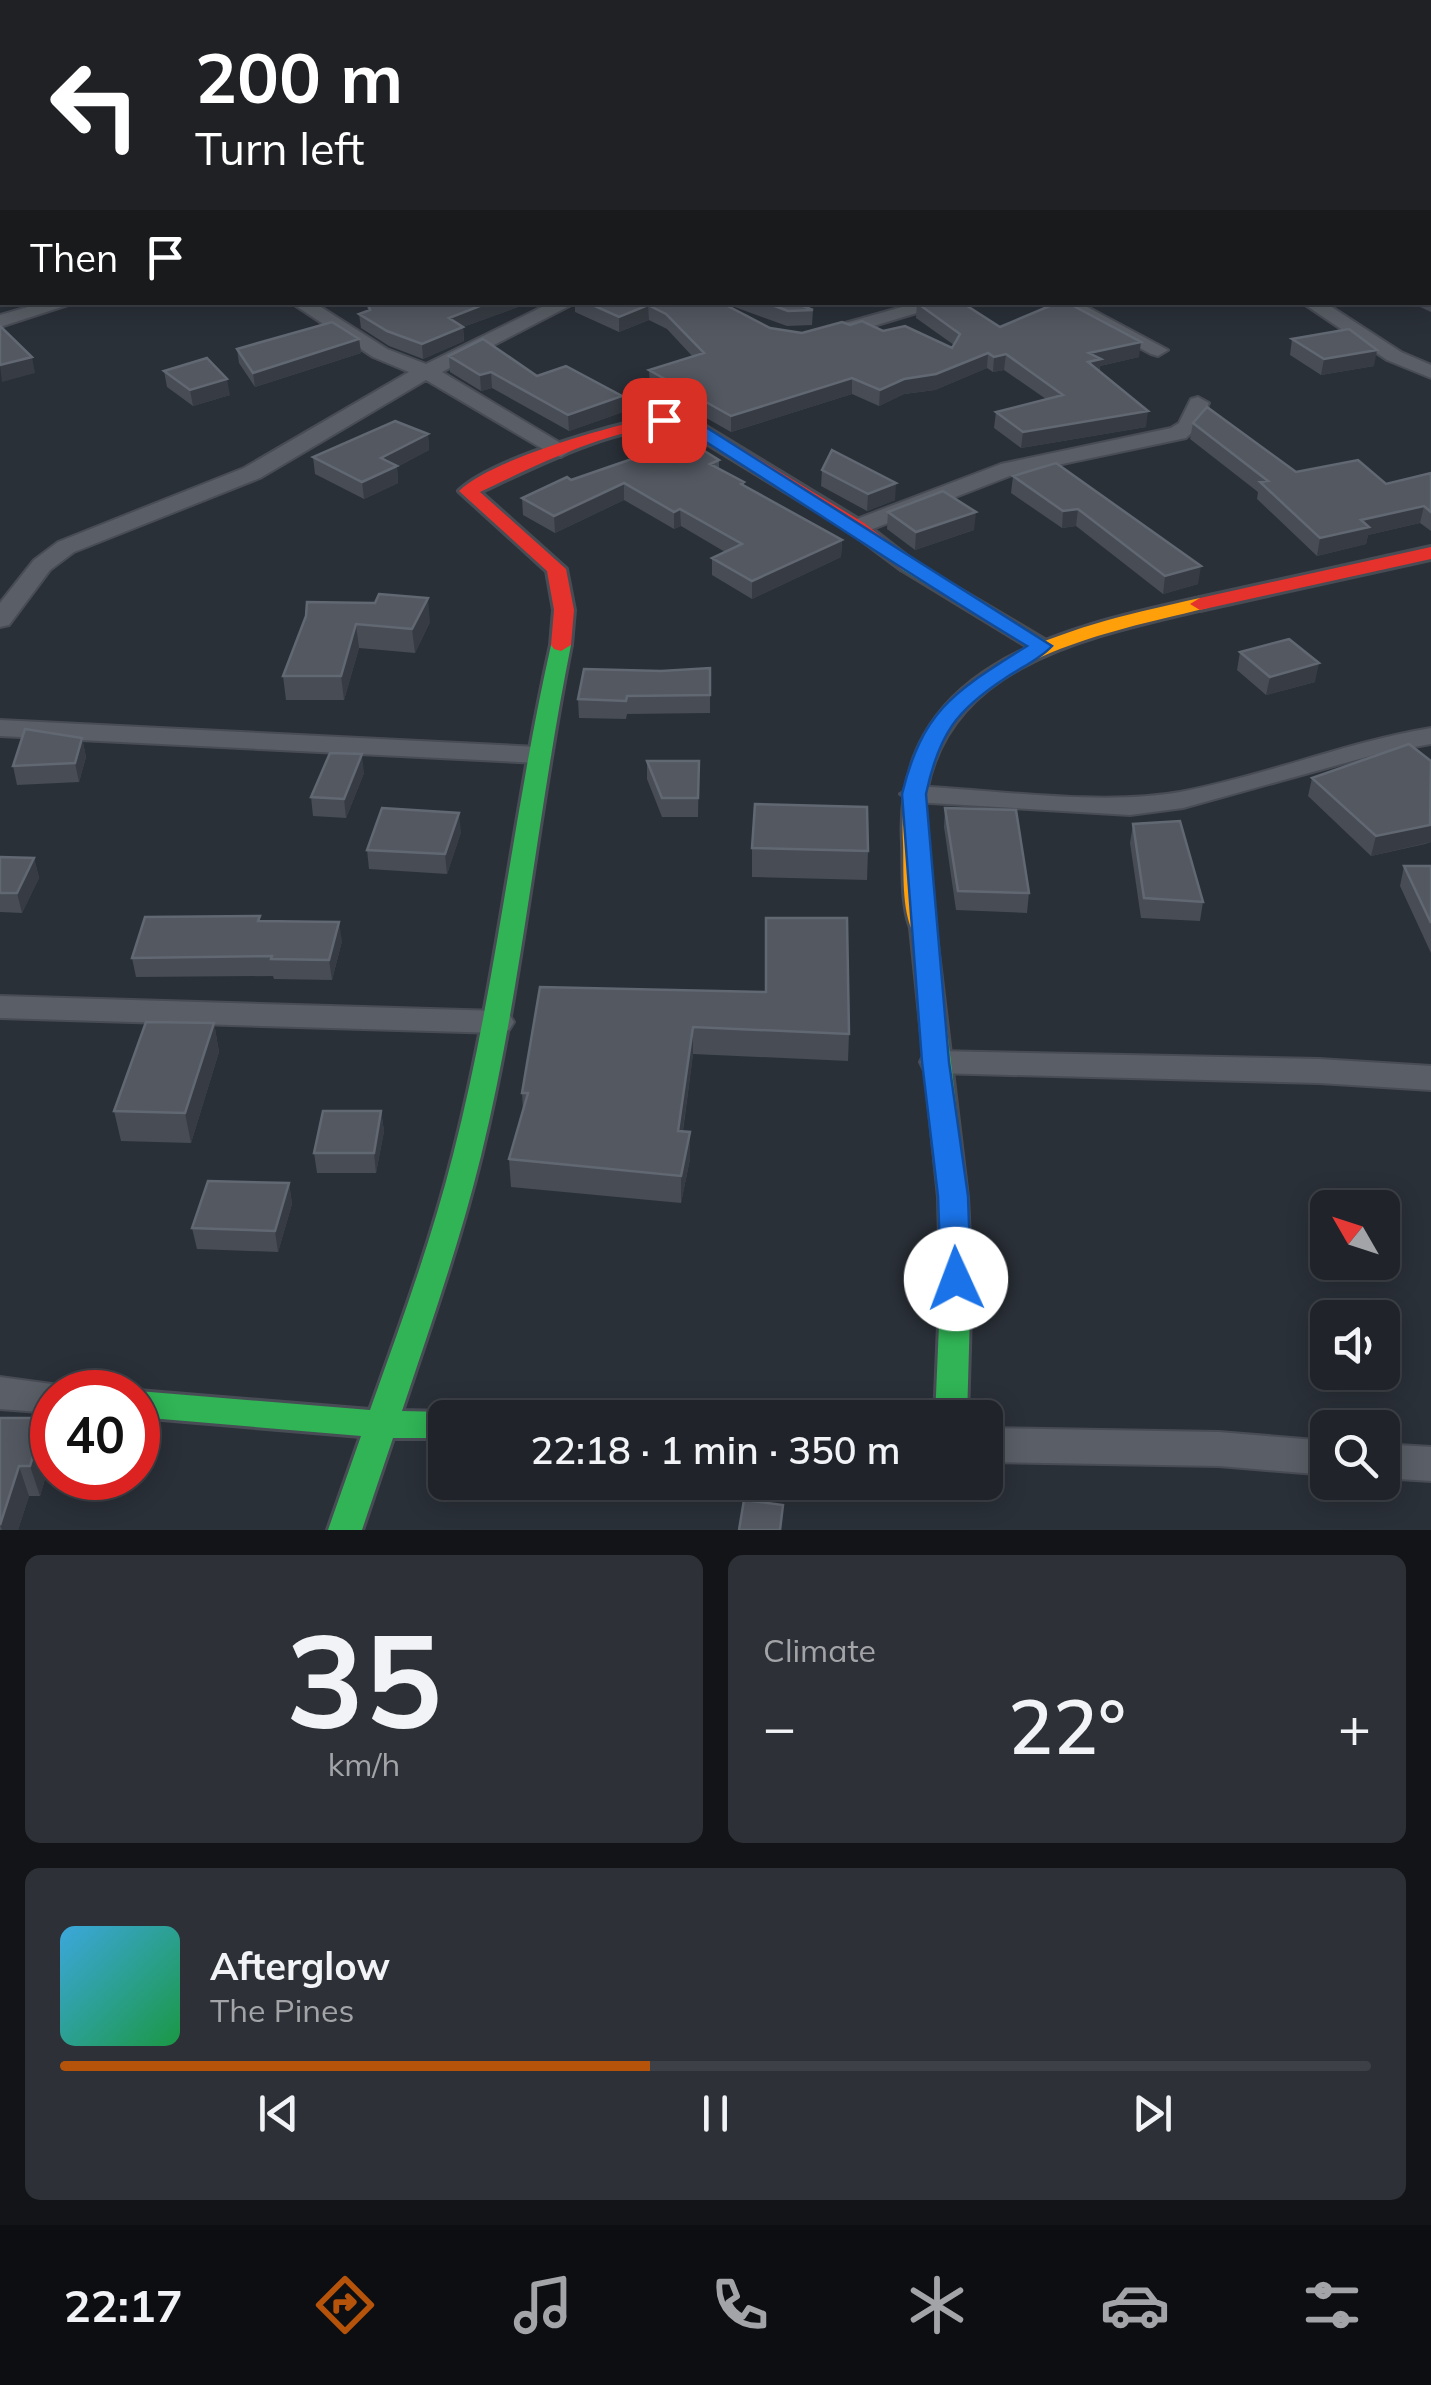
<!DOCTYPE html>
<html lang="en">
<head>
<meta charset="utf-8">
<style>
  :root { --surface:#20242a; --page:#2d3036; --text:#f1f3f6; --muted:#a2a4a8; --line:#3d4147; --accent:#b45309 }
  body { margin:0; font-family:Mulish,sans-serif; background:var(--page); color:var(--text); height:100vh; display:flex; flex-direction:column; font-size:38px; white-space:nowrap }
  * { box-sizing:border-box; margin:0 }
  p { font-size:32px; color:var(--muted) }
  .icon { flex:none; width:55px; height:55px; fill:none; stroke:currentColor; stroke-width:2; stroke-linecap:round; stroke-linejoin:round }
  .map { position:relative; height:1530px; overflow:hidden }
  .details { display:flex; flex-direction:column; gap:25px; padding:25px; background:#121417; flex:1 }
  .details>* { flex:none }
  .guide { position:absolute; left:0px; top:0px; width:1432px; height:305px; box-shadow:0 5px 25px #0003,0 0 0 2px var(--line); background:#202124; color:#fff; overflow:hidden }
  .needle { width:65px; rotate:309deg }
  .tools { position:absolute; left:1310px; top:1190px; display:grid; gap:20px }
  .tools a { display:grid; place-items:center; width:90px; height:90px; border-radius:15px; background:var(--surface); box-shadow:0 5px 25px #0003,0 0 0 2px var(--line); font-size:50px }
  .speed { position:absolute; left:30px; top:1370px; display:flex; gap:20px; font-size:50px; font-weight:700; text-align:center }
  .speed>* { display:grid; place-content:center; width:130px; height:130px; border-radius:50%; background:var(--surface); box-shadow:0 5px 25px #0003,0 0 0 2px var(--line); line-height:1 }
  .speed .limit { border:15px solid #d22; background:#fff; color:#111 }
  .pin { position:absolute; display:grid; place-items:center; width:85px; height:85px; color:#fff; margin:-42px; border-radius:20px; box-shadow:0 5px 15px #0006 }
  .me { position:absolute; width:110px; margin:-55px; rotate:358deg; stroke-linejoin:round; filter:drop-shadow(0 0 8px #0008) }
  .turn { display:flex; align-items:center; gap:35px; height:210px; padding:0 30px; font-size:45px }
  .turn .icon { width:130px; height:130px; stroke-width:2.5 }
  .turn b { display:block; font-size:70px; line-height:85px }
  .then { display:flex; align-items:center; height:95px; padding:0 30px; background:#0003; gap:20px; font-size:38px }
  .big { font-size:75px; font-weight:600; line-height:1.1 }
  .details .card { flex:1; display:flex; flex-direction:column; justify-content:center; gap:15px; min-width:0; padding:0 35px; border-radius:15px; background:var(--page) }
  .details .dial { align-items:center; gap:0 }
  .dial b { font-size:130px; line-height:1 }
  .song { display:flex; align-items:center; gap:30px }
  .cover { width:120px; height:120px; border-radius:15px; background:linear-gradient(135deg,hsl(200 70% 55%),hsl(140 70% 35%)) }
  .played { height:10px; border-radius:5px; background:linear-gradient(90deg,var(--accent) 45%,var(--line) 45%) }
  .keys { display:flex; justify-content:space-around; direction:ltr }
  .heat { display:flex; justify-content:space-between; align-items:center; font-size:55px; direction:ltr }
  .details .tiles { flex:1; display:grid; gap:25px; grid-template-columns:1fr 1fr }
  .card:last-child { grid-column:span 2 }
  .trip { position:absolute; left:428px; top:1400px; width:575px; height:100px; border-radius:15px; background:var(--surface); box-shadow:0 5px 25px #0003,0 0 0 2px var(--line); font-weight:600; line-height:100px; text-align:center }
  .menu { display:flex; height:160px; justify-content:space-around; align-items:center; background:#0d0e11; color:var(--muted) }
  .menu .icon { width:70px; height:70px }
  .menu .active { color:var(--accent) }
  .menu b { font-size:45px; color:var(--text) }
  .map>svg:first-child { display:block }
  .lines { fill:none; stroke-linecap:round; stroke-linejoin:round }
  .street-casing { stroke:#484c55; stroke-width:4 }
  .fast-casing { stroke:#484c55; stroke-width:6 }
  .slow-casing { stroke:#484c55; stroke-width:6 }
  .jam-casing { stroke:#484c55; stroke-width:6 }
  .street { fill:#5a5e66; fill-rule:evenodd }
  .fast { fill:#30b455; fill-rule:evenodd }
  .slow { fill:#ff9f0a; fill-rule:evenodd }
  .jam { fill:#e5322d; fill-rule:evenodd }
  .wall { fill:#474c55 }
  .shaded-wall { fill:#373c44 }
  .building { fill:#535861; stroke:#626872; stroke-width:2.5 }
  .route { fill:#1a73e8; stroke:#114b97; stroke-width:2.5 }
</style>
</head>
<body>
<div class="map">
<svg width="1431" height="1530" viewBox="0 0 1431 1530">
  <rect width="100%" height="100%" fill="#2a3038"/>
  <g class="lines">
    <g class="street-casing">
      <path id="street" d="M150 0H172L173 2H152Z
        M1430 59H1431V69H1430Z
        M0 138H2V148H0Z
        M1430 151H1431V161H1430Z
        M1430 192H1431V203H1430Z
        M0 199H2V212H0Z
        M1430 260H1431V272H1430Z
        M0 280 2 281V295L0 294Z
        M45 302H77L0 327V315Z
        M290 302H313L387 349 426 364 552 302H577L442 372 572 450 561 457 553 455 426 380 260 478 74 552 50 570 9 625 0 627V603L34 560 58 542 244 468 409 372 373 357Z
        M920 302H953L834 338 824 332 827 328Z
        M1053 302H1078L1168 350 1158 356 1151 354Z
        M1301 302H1324L1401 352 1431 365V378L1387 360Z
        M1198 397 1209 403 1199 426 1186 438 1015 474 865 532 857 534 845 527 849 522 1001 464 1171 428 1179 423 1191 399Z
        M0 720 538 747 552 755 538 763 0 736Z
        M1431 728V744L1381 753 1183 808 1130 815 914 802 900 794 914 786C996 790 1101 806 1180 792 1265 776 1346 742 1431 728Z
        M0 996 498 1011 509 1014 514 1022 509 1030 498 1033 0 1018Z
        M936 1051 1319 1059 1431 1066V1090L1319 1083 936 1073 924 1070 920 1062 924 1054Z
        M0 1377 66 1386 69 1392H52V1413L0 1409Z
        M985 1428 1219 1432 1328 1441V1475L1219 1466 985 1462Z
        M1382 1444 1431 1447V1481L1382 1478Z"/>
    </g>
    <g class="fast-casing">
      <path id="fast" d="M908 559 1048 642 1051 646 1048 650H1034L901 569 898 565Z
        M561 639 571 645C537 814 522 988 481 1156 460 1242 430 1327 402 1411L445 1412 457 1418H445V1438H393L362 1530H328L361 1436 138 1417V1392H133L138 1391 370 1410C400 1326 431 1242 453 1155 496 988 513 814 551 645Z
        M923 920 935 928 967 1197 971 1279 967 1418H935L941 1279 939 1197 911 928Z"/>
    </g>
    <g class="slow-casing">
      <path id="slow" d="M1200 598 1210 604 1207 608C1098 635 950 659 926 791 919 835 930 885 935 928L923 936 914 934C901 911 904 869 903 843 893 665 1061 629 1200 598Z"/>
    </g>
    <g class="jam-casing">
      <path id="jam" d="M663 415 693 419 864 523 918 565 908 571 901 569 850 531 682 428C625 420 533 467 480 492L566 569 574 610 571 645 561 651 554 649 551 645 554 610 547 571 459 491C493 458 615 425 663 415Z
        M1431 547V559L1200 610 1190 604 1200 598Z"/>
    </g>
    <use href="#street" class="street"/>
    <use href="#fast" class="fast"/>
    <use href="#slow" class="slow"/>
    <use href="#jam" class="jam"/>
  </g>
  <path class="wall" d="M177 0H288L279 2H186Z
    M1430 289H1431V312L1418 306V302H1430Z
    M366 302H517L518 307 463 327 464 341 423 359 389 346 361 328 359 314 368 311Z
    M575 302H720L770 328 802 333 850 325 883 331 952 348 954 345 916 318 917 303 1000 327 1139 357 1100 366V372L1146 427 1021 448 994 428 996 412 1046 399 1004 370 993 372 987 368 935 390 904 394 879 406 852 394 731 432 650 386 649 370 693 357 667 329 649 320 619 332 575 312Z
    M721 302H793L813 310 812 325 787 326Z
    M359 339 361 353 255 387 239 363 237 349Z
    M1292 339 1374 366 1321 375 1290 355Z
    M449 356 622 396 623 412 569 431 492 388 481 391 450 372Z
    M164 371 230 395 193 406 167 387Z
    M1193 423 1296 472 1386 484 1431 473V531L1420 523 1368 535 1366 544 1317 556 1257 499 1258 492 1190 439Z
    M428 434 429 450 397 467 398 483 364 499 315 474 313 457Z
    M719 460V469L744 482V486L842 540 841 557 752 599 712 575V558L725 552 681 526 674 529 624 500 555 533 523 515 522 498 571 480Z
    M1056 463 1198 584 1163 594 1076 526 1062 528 1011 493 1013 476Z
    M822 470 895 500 867 511 821 486Z
    M888 512 974 530 915 550 887 529Z
    M306 616 430 622 415 653 359 648 344 700H286L283 676Z
    M1240 652 1315 682 1266 695 1237 670Z
    M710 668V713L627 714 626 719 579 718 578 699 661 671Z
    M82 738 86 757 79 782 17 785 13 766Z
    M647 761H699L698 817H662L647 779Z
    M1431 761V842L1425 844 1371 856 1308 796 1312 778Z
    M364 773 346 818 313 816 311 797Z
    M945 808 1029 893 1027 913 956 910 944 827Z
    M1133 824 1203 902 1200 921 1141 918 1130 843Z
    M461 832 447 874 369 869 367 850Z
    M752 848 868 851 867 880 752 877Z
    M0 857 34 858 39 878 22 913 0 912Z
    M1404 866H1431V953L1400 886Z
    M260 916V921L342 941 332 980 274 979 273 976 136 977 132 958Z
    M540 987 849 1034 848 1061 693 1054 683 1131 690 1159 681 1203 511 1187 509 1159 523 1111 522 1093Z
    M214 1023 219 1052 191 1143 121 1141 114 1111Z
    M381 1111 384 1131 376 1173H317L314 1153Z
    M289 1183 292 1204 278 1252 197 1249 192 1228Z
    M0 1418H45L52 1443V1455L40 1496H29L18 1530H0Z"/>
  <path class="shaded-wall" d="M246 0H288L279 2H237Z
    M703 0H764L748 2H703Z
    M490 302H517L518 307 463 327 464 341 423 359 422 344 449 318Z
    M648 305 649 320 619 332V317Z
    M359 339 361 353 255 387 253 373Z
    M1141 342 1139 357 1100 366 1099 374 1086 377 1089 353Z
    M1377 350 1374 366 1321 375 1324 359Z
    M988 353 987 368 935 390 904 394 879 406 880 390 904 379Z
    M1006 354 1004 370 993 372 994 357Z
    M32 357 35 373 2 382 0 365Z
    M491 372 492 388 481 391 480 375Z
    M852 378V394L731 432V416Z
    M227 379 230 395 193 406 190 390Z
    M622 396 623 412 569 431 568 415Z
    M1148 411 1146 427 1021 448 1023 432Z
    M428 434 429 450 397 467 398 483 364 499 362 482 381 458Z
    M624 483V500L555 533 554 516Z
    M896 483 895 500 867 511 868 494Z
    M1424 506 1420 523 1368 535 1366 544 1317 556 1320 538 1361 520Z
    M680 509 681 526 674 529V512Z
    M1078 509 1076 526 1062 528 1063 511Z
    M976 512 974 530 915 550 916 532Z
    M842 540 841 557 752 599V581Z
    M1201 566 1198 584 1163 594 1165 576Z
    M428 598 430 622 415 653 412 629Z
    M356 624 359 648 344 700 341 676Z
    M1319 663 1315 682 1266 695 1270 677Z
    M82 738 86 757 79 782 75 763Z
    M362 754 364 773 346 818 344 799Z
    M459 813 461 832 447 874 445 854Z
    M1431 825V842L1371 856 1376 836Z
    M34 858 39 878 22 913 17 893Z
    M339 922 342 941 332 980 329 960Z
    M214 1023 219 1052 191 1143 185 1113Z
    M693 1027V1054L679 1158 678 1131Z
    M381 1111 384 1131 376 1173 374 1153Z
    M690 1132V1159L681 1203V1176Z
    M289 1183 292 1204 278 1252 275 1231Z
    M45 1418 52 1443V1455L40 1496 30 1466Z
    M19 1466 29 1496 18 1530H2L0 1525Z"/>
  <path class="building" d="M0 0H116L118 2H2V47L0 46Z
    M216 0H246L237 2H225Z
    M324 0H368L369 2H327Z
    M537 0H705L709 2H540Z
    M912 0H979L978 2H910Z
    M2 50V80H0V57Z
    M368 302H490L449 318 463 327 422 344 387 331 359 314 370 310Z
    M586 302H720L770 328 802 333 842 322 850 325 862 321 883 331 905 326 952 348 960 334 917 303 961 302 1000 327 1059 302H1066L1141 342 1089 353 1101 359 1088 362 1148 411 1023 432 996 412 1063 395 1006 354 994 357 988 353 936 374 904 379 880 390 852 378 731 416 649 370 704 353 666 314 648 305 619 317Z
    M764 302H793L813 310 788 311Z
    M332 322 359 339 253 373 237 349Z
    M0 326 32 357 0 365Z
    M1349 329 1377 350 1324 359 1292 339Z
    M483 339 537 376 566 366 622 396 568 415 491 372 480 375 449 356Z
    M207 358 227 379 190 390 164 371Z
    M1207 407 1296 472 1358 460 1386 484 1431 473V512L1424 506 1361 520 1369 527 1320 538 1260 482 1268 481 1193 423Z
    M395 421 428 434 381 458 397 466 362 482 313 457Z
    M687 440 719 460 710 464 744 482 741 484 842 540 752 581 712 558 742 544 680 509 674 512 624 483 554 516 522 498 567 477 571 480Z
    M832 450 896 483 868 494 822 470Z
    M1056 463 1201 566 1165 576 1078 509 1063 511 1013 476Z
    M943 491 976 512 916 532 888 512Z
    M379 594 428 598 412 629 356 624 341 676H283L306 616 307 602 375 603Z
    M1289 639 1319 663 1270 677 1240 652Z
    M710 668V695L627 696 626 701 578 699 584 669 661 671Z
    M25 729 82 738 75 763 13 766Z
    M1409 744 1431 761 1430 825 1376 836 1312 778Z
    M330 753 362 754 344 799 311 797Z
    M647 761H699L698 798H662Z
    M755 804 867 807 868 851 752 848Z
    M382 808 459 813 445 854 367 850Z
    M945 808 1016 810 1029 893 958 891Z
    M1180 821 1203 902 1144 898 1133 824Z
    M0 857 34 858 17 893H0Z
    M1404 866H1431V923Z
    M260 916 258 921 339 922 329 960 271 959 272 956 132 958 145 917Z
    M766 918H847L849 1034 693 1027 678 1131 690 1132 681 1176 509 1159 528 1093H522L540 987 766 992Z
    M146 1022 214 1023 185 1113 114 1111Z
    M323 1111H381L374 1153H314Z
    M208 1181 289 1183 275 1231 192 1228Z
    M0 1418H45L30 1466H19L0 1525Z
    M744 1500 783 1505 780 1530H739Z"/>
  <path class="route" d="M664 415 693 419 1052 646C1040 659 1022 667 1007 677 956 710 939 734 926 794L949 1062 968 1196 971 1279 967 1287 956 1291 946 1287 941 1279 938 1196 922 1062 902 794C923 708 956 691 1027 646 910 576 798 499 682 427L657 424V416Z"/>
</svg>
<div class="tools">
<a><svg class="needle" viewBox="-14 -14 28 28"><path d="M0-13l5 13h-10z" fill="#e53935"/><path d="M0 13l5-13h-10z" fill="#a2a4a8"/></svg></a>
<a><svg class="icon" aria-label="sound" viewBox="0 0 24 24"><path d="M4 9h4l5-4v14l-5-4H4zM17 9q2 3 0 6"/></svg></a>
<a><svg class="icon" aria-label="search" viewBox="0 0 24 24"><circle cx="10" cy="10" r="6"/><path d="M15 15l6 6"/></svg></a>
</div>
<div class="speed"><div class="limit">40</div></div>
<div class="pin" style="left:664px;top:420px;background:#d93025"><svg class="icon" aria-label="arrive" viewBox="0 0 24 24"><path d="M6 21V4h12l-3 4 3 4H6"/></svg></div>
<svg class="me" style="left:956px;top:1279px" viewBox="-20 -20 40 40"><circle r="19" fill="#fff"/><path d="M0-13L10 11 0 6-10 11z" fill="#1a73e8"/></svg>
<div class="trip">22:18 · 1 min · 350 m</div>
<div class="guide">
<div class="turn"><svg class="icon" aria-label="left" viewBox="0 0 24 24"><path d="M17 20v-9H6M10 6l-5 5 5 5"/></svg><div><b>200 m</b>Turn left</div></div>
<div class="then">Then<svg class="icon" aria-label="arrive" viewBox="0 0 24 24"><path d="M6 21V4h12l-3 4 3 4H6"/></svg></div>
</div>
</div>
<section class="details">
<div class="tiles">
<div class="card dial"><b>35</b><p>km/h</p></div>
<div class="card"><p>Climate</p>
<div class="heat"><a>−</a><b class="big">22°</b><a>+</a></div>
</div>
<div class="card">
<div class="song"><i class="cover"></i><div><b>Afterglow</b><p>The Pines</p></div></div>
<div class="played"></div>
<div class="keys"><svg class="icon" aria-label="previous" viewBox="0 0 24 24"><path d="M18 5L8 12l10 7zM5 5v14"/></svg><svg class="icon" aria-label="pause" viewBox="0 0 24 24"><path d="M8 5v14M16 5v14"/></svg><svg class="icon" aria-label="next" viewBox="0 0 24 24"><path d="M6 5l10 7-10 7zM19 5v14"/></svg></div>
</div>
</div>
</section>
<nav class="menu">
<b>22:17</b>
<svg class="icon active" aria-label="directions" viewBox="0 0 24 24"><path d="M12 3l9 9-9 9-9-9zM9 14v-3h6M13 9l2 2-2 2"/></svg>
<svg class="icon" aria-label="music" viewBox="0 0 24 24"><path d="M9 18V5l10-2v13"/><circle cx="6" cy="18" r="3"/><circle cx="16" cy="16" r="3"/></svg>
<svg class="icon" aria-label="phone" viewBox="0 0 24 24"><path d="M5 4h4l2 5-3 2q2 4 5 5l2-3 5 2v4C11 20 4 13 5 4z"/></svg>
<svg class="icon" aria-label="climate" viewBox="0 0 24 24"><path d="M12 3v18M4 7l16 10M4 17L20 7"/></svg>
<svg class="icon" aria-label="car" viewBox="0 0 24 24"><path d="M5 17H2v-5l4-1 3-4h7l3 4 3 1v5h-3M9 17h6M6 11h13"/><circle cx="7" cy="17" r="2"/><circle cx="17" cy="17" r="2"/></svg>
<svg class="icon" aria-label="filters" viewBox="0 0 24 24"><path d="M4 7h16M4 17h16"/><circle cx="9" cy="7" r="2"/><circle cx="15" cy="17" r="2"/></svg>
</nav>
</body>
</html>
